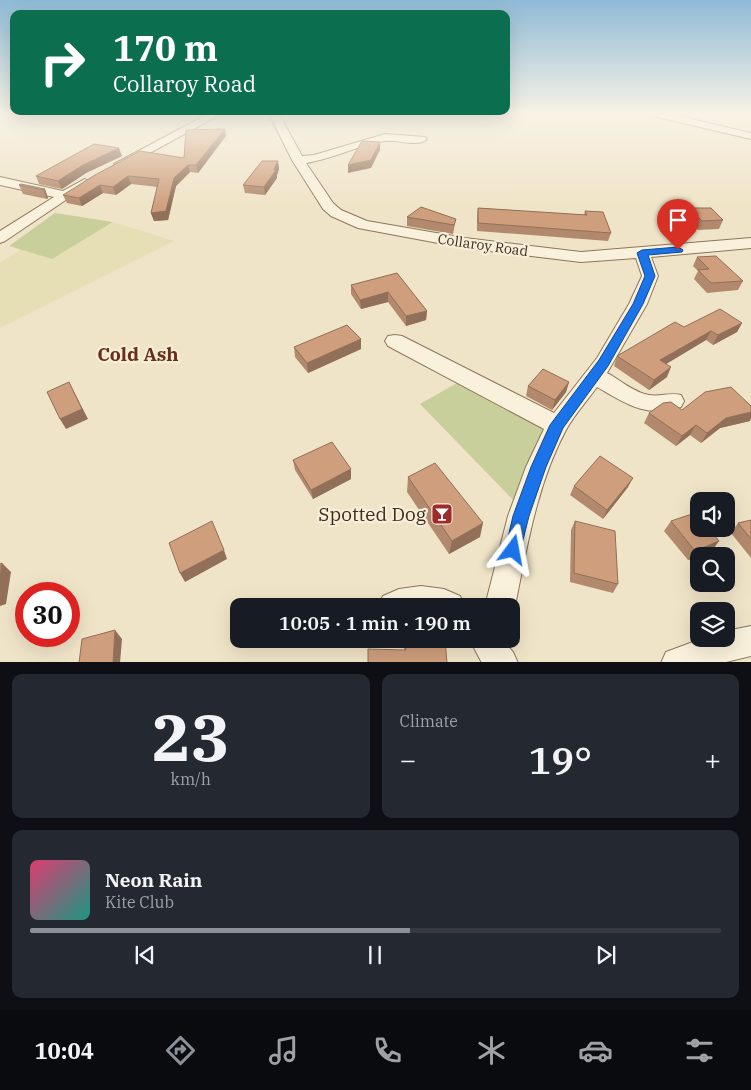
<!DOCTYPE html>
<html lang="en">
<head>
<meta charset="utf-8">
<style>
  :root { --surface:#171b24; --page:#242831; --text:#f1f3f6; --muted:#9ea1a6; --line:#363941; --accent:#8c9099 }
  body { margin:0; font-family:"IBM Plex Serif",serif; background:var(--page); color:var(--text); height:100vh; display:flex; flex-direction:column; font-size:19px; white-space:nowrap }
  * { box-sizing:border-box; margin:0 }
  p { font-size:16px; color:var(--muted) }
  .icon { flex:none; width:28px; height:28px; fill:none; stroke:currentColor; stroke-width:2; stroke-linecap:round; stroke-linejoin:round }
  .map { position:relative; height:662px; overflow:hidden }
  .details { display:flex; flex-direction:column; gap:12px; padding:12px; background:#0d0f14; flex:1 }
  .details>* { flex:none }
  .guide { position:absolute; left:10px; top:10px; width:500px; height:105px; border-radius:10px; box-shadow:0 5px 20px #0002; background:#0b6e4f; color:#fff; overflow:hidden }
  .buttons { position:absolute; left:690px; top:492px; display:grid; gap:10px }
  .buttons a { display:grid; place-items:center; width:45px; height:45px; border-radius:10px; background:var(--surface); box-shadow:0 5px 20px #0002; font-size:25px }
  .speed { position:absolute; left:15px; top:582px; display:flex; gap:10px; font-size:25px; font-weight:700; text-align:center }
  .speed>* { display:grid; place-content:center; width:65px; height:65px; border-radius:50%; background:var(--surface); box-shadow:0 5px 20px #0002; line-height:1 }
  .speed .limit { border:8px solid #d22; background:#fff; color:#111 }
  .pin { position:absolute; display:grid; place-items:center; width:42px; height:42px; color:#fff; margin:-51px -21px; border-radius:50% 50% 50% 0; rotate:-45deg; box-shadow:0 0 5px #0007 }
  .pin .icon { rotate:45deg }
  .me { position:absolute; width:55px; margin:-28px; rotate:13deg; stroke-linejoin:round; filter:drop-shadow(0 0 4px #0008) }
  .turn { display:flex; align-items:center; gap:18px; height:105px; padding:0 20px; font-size:22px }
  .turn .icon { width:65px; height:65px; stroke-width:2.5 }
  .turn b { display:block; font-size:35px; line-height:42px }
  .big { font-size:38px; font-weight:600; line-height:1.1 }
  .details .tile { flex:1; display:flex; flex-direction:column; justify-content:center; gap:8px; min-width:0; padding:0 18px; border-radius:10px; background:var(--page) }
  .details .dial { align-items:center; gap:0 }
  .dial b { font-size:65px; line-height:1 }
  .song { display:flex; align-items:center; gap:15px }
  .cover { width:60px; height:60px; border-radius:8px; background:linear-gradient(135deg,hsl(340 70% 55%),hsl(170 70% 35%)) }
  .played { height:5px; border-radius:2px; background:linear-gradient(90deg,var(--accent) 55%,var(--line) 55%) }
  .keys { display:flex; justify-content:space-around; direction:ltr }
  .heat { display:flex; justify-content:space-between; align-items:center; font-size:28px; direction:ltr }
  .details .tiles { flex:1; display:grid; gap:12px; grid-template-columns:1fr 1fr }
  .tile:last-child { grid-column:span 2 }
  .trip { position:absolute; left:230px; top:598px; width:290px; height:50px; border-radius:10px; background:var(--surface); box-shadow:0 5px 20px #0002; font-weight:600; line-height:50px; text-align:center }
  .tab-bar { display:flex; height:80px; justify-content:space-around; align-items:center; background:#090b0e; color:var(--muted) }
  .tab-bar .icon { width:35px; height:35px }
  .tab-bar .on { color:var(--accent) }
  .tab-bar b { font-size:22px; color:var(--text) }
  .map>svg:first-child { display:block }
  .farmland { fill:#e6deb5 }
  .green { fill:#c9cf9b }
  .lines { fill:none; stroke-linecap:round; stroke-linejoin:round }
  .minor-casing { stroke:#8d765c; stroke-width:2 }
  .minor { fill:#faf1dc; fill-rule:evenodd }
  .wall { fill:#b2896c }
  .shaded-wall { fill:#916f58 }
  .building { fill:#cf9f7d; stroke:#916f58 }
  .route { fill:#1a73e8; stroke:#114b97 }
  .labels { text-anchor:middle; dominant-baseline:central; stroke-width:4.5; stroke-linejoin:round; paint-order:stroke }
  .far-street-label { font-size:14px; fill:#3d2e20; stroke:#f7eed8 }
  .quarter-label { font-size:19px; font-weight:bold; fill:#6b2e1e; stroke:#f7eed8 }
  .near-poi-label { font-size:19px; fill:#3d2e20; stroke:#f7eed8; text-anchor:end }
</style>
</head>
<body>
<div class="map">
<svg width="751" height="663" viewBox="0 0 751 663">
  <rect width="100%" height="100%" fill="#f0e4c8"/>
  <path class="farmland" d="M113 222 174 241 0 328V263L21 249 52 259Z"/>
  <path class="green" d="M55 213 113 222 52 259 9 246Z
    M457 383 548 430 515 502 420 404Z"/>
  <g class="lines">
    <g class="minor-casing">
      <path id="minor" d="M208 114H221L124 167 120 168 114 164Z
        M269 114H279L302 156 314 155 385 134 425 137 427 139C418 148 397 139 385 141 358 145 333 159 306 163L333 203 341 210 367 221 465 238 581 252 751 238V248L651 257 658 276 647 304 607 373C620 380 635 393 649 395 660 397 670 392 681 395L684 401 681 407C645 418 627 404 597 387 587 401 574 415 566 430 537 484 527 547 515 606L511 614V606H485L508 516 526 467 544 429 388 346 385 341 388 336 395 335 402 336 554 413 597 358 629 304 642 276 636 258 581 262 465 248 358 228 331 216 323 209 292 160Z
        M652 114H670L751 133V139L653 116Z
        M0 177 63 191 85 179 91 183 5 241 0 243V231L54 197 0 185Z
        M421 586 444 589 460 596 465 606H378L383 596 399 589Z
        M751 626V656L722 663H661L666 652 701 639H726V631Z
        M477 639H507L506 644 513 652 518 663H482L474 648Z"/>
    </g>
    <use href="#minor" class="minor"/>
  </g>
  <path class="wall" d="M225 129 226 136 198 173 190 172 176 186 168 220 154 221 151 213 158 187 131 184 116 195 103 193 82 206 67 203 63 195 184 158Z
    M122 156 86 173 62 189 39 184 36 176Z
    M278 161 279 169 277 175V178L265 195 245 193 243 185Z
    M19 185 45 189 48 198 47 199 23 194Z
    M478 208 584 215 585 211 611 233 608 241 477 231V216Z
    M689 208 723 220 719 229 698 230 686 216Z
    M407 217 456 219 453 234 407 226Z
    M697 257 743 281 738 290 707 293 694 279 698 271 693 266Z
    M397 273 427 311 426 320 406 326 388 302 361 309 351 294V285Z
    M742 323 737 332 713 345 706 340 666 364 667 377 649 390 614 366 617 356 684 327Z
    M361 339V349L308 373 295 357 294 347Z
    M569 382 566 392 552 410 526 396 528 386Z
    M682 410 750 421 720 428 701 443 690 435 676 446 644 423 649 413Z
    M293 460 351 469V479L313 499 295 470Z
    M408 477 480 537 449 554 407 492Z
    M574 486 628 487 603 519 570 495Z
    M751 520V558L731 533 738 523Z
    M575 521 618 584 613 593 570 582 571 530Z
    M671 521 712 551 688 560 664 531Z
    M404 639H445L404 650Z"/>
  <path class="shaded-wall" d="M225 129 226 136 198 173 196 165Z
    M380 142V150L371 168 348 173V165Z
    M119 148 122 156 86 173 62 189 58 181 83 165Z
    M278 161 279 169 277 175V178L265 195 264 187Z
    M188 165 190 172 176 186 168 220 154 221 151 213 174 178Z
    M128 176 131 184 116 195 113 187Z
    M100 185 103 193 82 206 79 198Z
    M45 189 48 198 47 199 43 190Z
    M388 292V302L361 309 360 300Z
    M427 311 426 320 406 326V316Z
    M742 323 737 332 713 345 718 335Z
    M711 331 706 340 656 370 660 360Z
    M361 339V349L308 373 307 363Z
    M671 367 667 377 649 390 654 380Z
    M69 382 88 419 66 429 60 419Z
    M569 382 566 392 552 410 555 400Z
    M751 412V419L750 421 720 428 701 443 707 433 726 418Z
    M696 425 690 435 676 446 682 436Z
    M351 469V479L313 499 311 490Z
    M633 478 628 487 603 519 607 510Z
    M483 523 480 537 449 554 452 541Z
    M719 541 712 551 688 560 695 551Z
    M224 550 227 559 185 582 180 573Z
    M2 563 11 572 6 604 0 606V579Z
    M115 630 122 639 120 663H113Z"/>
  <path class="building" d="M225 129 196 165H188L174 178 166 211 151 213 159 179 128 176 113 187 100 185 79 198 63 195 95 175 140 151 184 158 186 130Z
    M362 141 380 142 371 160 348 165Z
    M94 144 119 148 83 165 58 181 36 176Z
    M262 161H278L274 170H276L264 187 243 185Z
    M21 184 45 189 43 190 19 185Z
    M421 207 456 219 454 225 407 217Z
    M478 208 587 215 585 211 603 212 611 233 478 223Z
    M689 208H711L723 220 702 221Z
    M716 256 743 281 711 283 698 270 709 269 697 257Z
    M397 273 427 311 406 316 388 292 360 300 351 285Z
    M720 309 742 323 718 335 711 331 660 360 671 367 654 380 617 356 675 322 684 327Z
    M347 325 361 339 307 363 294 347Z
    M543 369 569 382 555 400 528 386Z
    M69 382 82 409 60 419 47 392Z
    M731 387 751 406V412L726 418 707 433 696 425 682 436 649 413 663 403 671 402 682 410 705 392Z
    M332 442 351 469 311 490 293 460Z
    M600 456 633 478 607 510 574 486Z
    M435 463 483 523 452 541 408 477Z
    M695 513 699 517V529H709L719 541 695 551 671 521Z
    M751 520V539L738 523Z
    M212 521 224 550 180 573 169 543Z
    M575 521 615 531 618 584 574 573Z
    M2 563 0 579V564Z
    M115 630 113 663H79L82 639Z
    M405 639H445L447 663H368V649L406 650Z"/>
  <linearGradient id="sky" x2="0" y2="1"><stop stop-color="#8fbad6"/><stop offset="0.55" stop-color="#f8f3e6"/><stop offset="1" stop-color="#f8f3e6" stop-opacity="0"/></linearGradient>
  <rect width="751" height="207" fill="url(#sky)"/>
  <path class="route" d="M678 247 683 250 682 252 648 255 655 276 643 304 608 366 563 428 546 467 529 516 519 556 513 558 507 556 505 550 513 516 531 467 550 425 599 360 633 304 645 276 637 253 642 250Z"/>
  <defs>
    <g id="bar-square" transform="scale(1.125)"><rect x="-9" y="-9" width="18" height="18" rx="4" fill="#9e2a2b" stroke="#f7eed8"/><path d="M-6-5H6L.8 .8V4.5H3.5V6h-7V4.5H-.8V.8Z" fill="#fff"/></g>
  </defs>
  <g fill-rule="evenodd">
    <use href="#bar-square" x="442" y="514"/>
  </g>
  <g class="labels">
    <g class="far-street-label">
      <text transform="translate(483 245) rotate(8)">Collaroy Road</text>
    </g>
    <g class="quarter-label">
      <text x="138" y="354">Cold Ash</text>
    </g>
    <g class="near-poi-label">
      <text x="426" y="514">Spotted Dog</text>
    </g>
  </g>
</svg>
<div class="buttons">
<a><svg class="icon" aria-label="sound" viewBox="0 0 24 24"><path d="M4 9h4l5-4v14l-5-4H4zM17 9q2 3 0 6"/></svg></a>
<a><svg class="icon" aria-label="search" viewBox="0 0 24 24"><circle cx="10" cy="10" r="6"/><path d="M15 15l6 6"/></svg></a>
<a><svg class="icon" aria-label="layers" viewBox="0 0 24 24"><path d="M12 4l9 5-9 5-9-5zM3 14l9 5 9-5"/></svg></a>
</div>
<div class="speed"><div class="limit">30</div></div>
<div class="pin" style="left:678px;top:250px;background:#d93025"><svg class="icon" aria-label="arrive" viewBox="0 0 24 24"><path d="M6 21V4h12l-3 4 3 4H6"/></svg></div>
<svg class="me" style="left:513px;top:550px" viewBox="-20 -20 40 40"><path d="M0-17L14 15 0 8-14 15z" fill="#1a73e8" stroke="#fff" stroke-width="4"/></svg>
<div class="trip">10:05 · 1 min · 190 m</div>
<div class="guide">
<div class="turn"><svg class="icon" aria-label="right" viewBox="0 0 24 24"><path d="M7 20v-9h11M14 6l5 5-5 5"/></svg><div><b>170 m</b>Collaroy Road</div></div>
</div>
</div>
<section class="details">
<div class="tiles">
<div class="tile dial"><b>23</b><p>km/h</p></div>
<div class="tile"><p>Climate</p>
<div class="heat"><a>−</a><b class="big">19°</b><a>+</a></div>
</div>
<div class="tile">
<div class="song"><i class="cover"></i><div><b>Neon Rain</b><p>Kite Club</p></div></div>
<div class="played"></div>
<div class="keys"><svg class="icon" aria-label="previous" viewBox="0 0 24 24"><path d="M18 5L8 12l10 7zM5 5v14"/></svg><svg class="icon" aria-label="pause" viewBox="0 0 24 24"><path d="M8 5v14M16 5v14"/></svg><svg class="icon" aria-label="next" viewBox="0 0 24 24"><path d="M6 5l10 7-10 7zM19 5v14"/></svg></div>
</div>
</div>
</section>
<nav class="tab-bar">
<b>10:04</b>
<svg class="icon on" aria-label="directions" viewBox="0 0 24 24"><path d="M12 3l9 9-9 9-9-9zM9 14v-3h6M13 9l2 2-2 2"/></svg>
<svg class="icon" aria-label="music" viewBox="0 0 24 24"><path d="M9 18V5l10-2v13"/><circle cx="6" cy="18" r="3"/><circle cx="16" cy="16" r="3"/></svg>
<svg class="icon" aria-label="phone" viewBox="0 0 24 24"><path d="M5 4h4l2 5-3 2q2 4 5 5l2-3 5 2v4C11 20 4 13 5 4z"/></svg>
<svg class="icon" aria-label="climate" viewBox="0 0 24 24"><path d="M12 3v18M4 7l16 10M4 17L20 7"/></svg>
<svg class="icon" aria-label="car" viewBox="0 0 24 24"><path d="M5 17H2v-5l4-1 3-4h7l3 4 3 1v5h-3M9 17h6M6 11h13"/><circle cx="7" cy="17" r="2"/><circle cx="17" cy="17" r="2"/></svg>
<svg class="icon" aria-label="filters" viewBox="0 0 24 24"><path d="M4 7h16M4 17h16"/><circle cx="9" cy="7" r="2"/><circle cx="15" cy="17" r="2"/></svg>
</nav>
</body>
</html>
